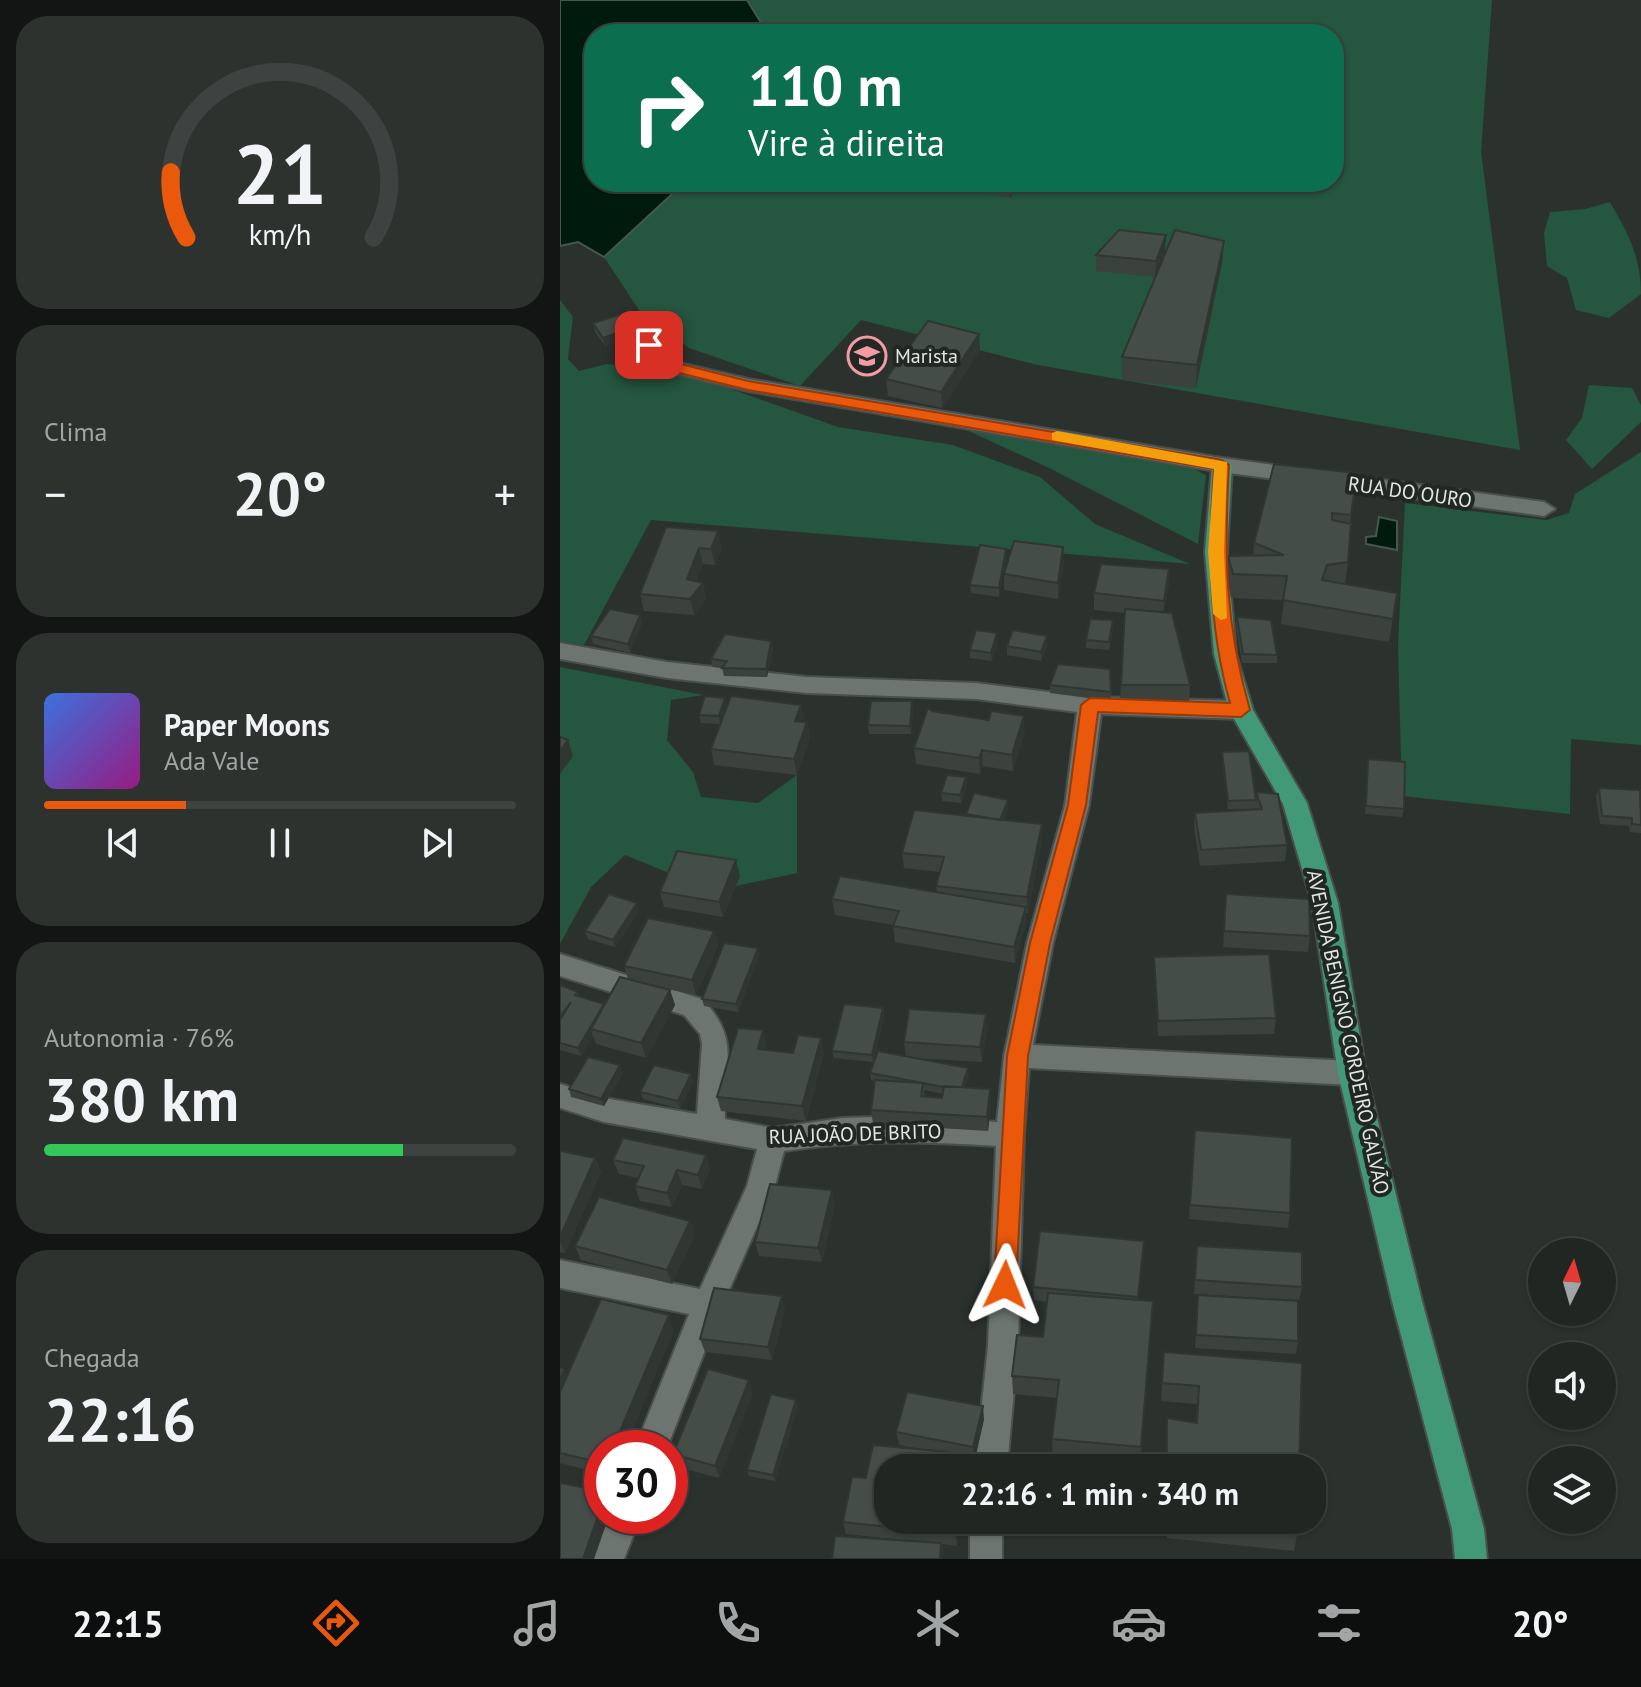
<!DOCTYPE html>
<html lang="pt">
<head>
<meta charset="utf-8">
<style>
  :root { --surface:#202622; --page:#2d322f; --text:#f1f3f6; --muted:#a2a5a5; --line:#3d4340; --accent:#ea580c }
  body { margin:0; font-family:"PT Sans",sans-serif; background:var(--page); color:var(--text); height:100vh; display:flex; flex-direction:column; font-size:30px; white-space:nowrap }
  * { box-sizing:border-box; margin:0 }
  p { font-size:26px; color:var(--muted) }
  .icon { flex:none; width:44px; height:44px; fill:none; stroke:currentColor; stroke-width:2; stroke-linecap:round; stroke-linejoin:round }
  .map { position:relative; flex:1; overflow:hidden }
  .drawer { display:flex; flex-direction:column; gap:16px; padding:16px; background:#121513; width:560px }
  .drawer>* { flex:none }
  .hud { position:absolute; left:24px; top:24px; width:760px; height:168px; border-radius:32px; box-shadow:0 2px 6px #0004,0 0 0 2px var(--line); background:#0b6e4f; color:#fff; overflow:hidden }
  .needle { width:52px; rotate:5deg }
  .buttons { position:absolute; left:968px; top:1238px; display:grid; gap:16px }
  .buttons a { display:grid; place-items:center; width:88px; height:88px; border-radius:50%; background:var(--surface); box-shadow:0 2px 6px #0004,0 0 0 2px var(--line); font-size:40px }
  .speed { position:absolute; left:24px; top:1430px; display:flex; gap:16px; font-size:40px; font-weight:700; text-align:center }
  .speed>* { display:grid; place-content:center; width:104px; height:104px; border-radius:50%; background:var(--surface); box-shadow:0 2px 6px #0004,0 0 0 2px var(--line); line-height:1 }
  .speed .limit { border:12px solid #d22; background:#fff; color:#111 }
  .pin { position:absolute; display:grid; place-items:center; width:68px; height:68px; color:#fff; margin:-34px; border-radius:16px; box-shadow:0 4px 12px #0006 }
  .me { position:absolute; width:88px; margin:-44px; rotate:2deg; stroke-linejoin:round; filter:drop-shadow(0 0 6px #0008) }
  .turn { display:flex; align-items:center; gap:28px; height:168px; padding:0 32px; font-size:36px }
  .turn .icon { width:104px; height:104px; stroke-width:2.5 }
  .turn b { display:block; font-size:56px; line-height:68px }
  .big { font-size:60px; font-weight:600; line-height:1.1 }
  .drawer .widget { flex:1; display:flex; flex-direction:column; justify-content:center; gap:12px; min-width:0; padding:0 28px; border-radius:32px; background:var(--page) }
  .drawer .dial { align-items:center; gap:0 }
  .dial svg { height:208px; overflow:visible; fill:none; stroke:var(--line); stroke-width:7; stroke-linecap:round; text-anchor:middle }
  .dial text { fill:var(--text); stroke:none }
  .song { display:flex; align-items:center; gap:24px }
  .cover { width:96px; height:96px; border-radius:12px; background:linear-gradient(135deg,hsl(220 70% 55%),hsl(310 70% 35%)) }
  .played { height:8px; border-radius:4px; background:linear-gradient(90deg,var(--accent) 30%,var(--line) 30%) }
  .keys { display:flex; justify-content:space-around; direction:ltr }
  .heat { display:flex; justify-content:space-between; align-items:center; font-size:44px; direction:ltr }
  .charge { height:12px; border-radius:6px; background:linear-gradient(90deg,#34c759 76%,var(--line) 0) }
  .trip { position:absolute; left:314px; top:1454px; width:452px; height:80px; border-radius:32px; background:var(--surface); box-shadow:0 2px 6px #0004,0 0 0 2px var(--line); font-weight:600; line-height:80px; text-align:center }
  .tab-bar { display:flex; height:128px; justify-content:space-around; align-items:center; background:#0d0f0e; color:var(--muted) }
  .tab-bar .icon { width:56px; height:56px }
  .tab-bar .current { color:var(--accent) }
  .tab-bar b { font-size:36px; color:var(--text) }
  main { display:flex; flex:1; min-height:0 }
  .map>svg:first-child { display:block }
  .green { fill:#245640 }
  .water { fill:#001b0e; stroke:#44584e; stroke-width:2 }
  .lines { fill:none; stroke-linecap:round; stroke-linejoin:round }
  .street-casing { stroke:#494f4c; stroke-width:4 }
  .primary-casing { stroke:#494f4c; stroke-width:4 }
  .street { fill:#6c7570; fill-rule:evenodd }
  .primary { fill:#429978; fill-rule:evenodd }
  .wall { fill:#3b423e; fill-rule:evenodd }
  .shaded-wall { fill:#303632 }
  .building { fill:#454d48; stroke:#303632; stroke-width:2 }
  .route { fill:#ea580c; stroke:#983908; stroke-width:2 }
  .slow { fill:#f59e0b }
  .labels { text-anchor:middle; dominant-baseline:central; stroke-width:8; stroke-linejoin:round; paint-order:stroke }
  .poi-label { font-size:20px; fill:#e2e7e4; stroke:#212824; text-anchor:start }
  .street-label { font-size:20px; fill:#e2e7e4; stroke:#212824 }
</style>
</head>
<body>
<main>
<section class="drawer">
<div class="widget dial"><svg viewBox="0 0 100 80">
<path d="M14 69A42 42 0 1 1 86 69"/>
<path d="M14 69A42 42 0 0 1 8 44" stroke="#ea580c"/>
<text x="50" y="56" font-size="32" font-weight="700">21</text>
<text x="50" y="72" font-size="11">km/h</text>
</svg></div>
<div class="widget"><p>Clima</p>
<div class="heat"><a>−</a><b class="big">20°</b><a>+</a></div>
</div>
<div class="widget">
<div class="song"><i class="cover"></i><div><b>Paper Moons</b><p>Ada Vale</p></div></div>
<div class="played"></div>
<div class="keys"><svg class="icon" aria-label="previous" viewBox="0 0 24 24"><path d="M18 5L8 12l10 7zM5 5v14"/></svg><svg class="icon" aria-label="pause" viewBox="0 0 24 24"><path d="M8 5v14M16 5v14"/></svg><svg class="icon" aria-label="next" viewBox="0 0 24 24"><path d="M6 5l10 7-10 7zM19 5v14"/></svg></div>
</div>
<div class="widget"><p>Autonomia · 76%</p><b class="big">380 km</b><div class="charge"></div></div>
<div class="widget"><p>Chegada</p><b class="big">22:16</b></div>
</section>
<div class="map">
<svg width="1081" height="1559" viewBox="0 0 1081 1559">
  <rect width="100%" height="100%" fill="#2b322e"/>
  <path class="green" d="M187 0H932L921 152 960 450 478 365 301 320 240 386 129 348 83 316 44 257 125 182H774V34H208Z
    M1050 202C1068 233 1081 257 1081 294L1049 318 1016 310 1007 278 987 266 984 233 990 212 1025 209Z
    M0 300 13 317 8 359 19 371 47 364 120 371 278 427 393 445 480 477 535 524 630 564 91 520 24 645 0 641Z
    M1029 385 1072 388 1081 405V422L1032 469 1006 440 1022 418Z
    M387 421 618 461 646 475 638 544 489 468Z
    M1081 452V745L1011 739 1010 814 842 796 838 645 845 503 986 520 1009 513 1015 494Z
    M0 667 144 695 111 700 107 740 133 772 141 797 198 803 237 775V873L153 891 65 855 31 887 0 944Z"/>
  <path class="water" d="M0 0H187L208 34H34V182H125L44 257 18 242 0 246Z
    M819 517 837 521V550L806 544V537L816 536Z"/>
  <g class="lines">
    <g class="street-casing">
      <path id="street" d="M74 319 81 321 111 361 188 379 662 458 984 502 995 509 984 516 662 472 188 391 97 369 64 325Z
        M0 643 107 662 247 677 416 683 530 697 681 701 689 704 693 710 689 716 681 719 541 714 529 805 493 943 473 1045 792 1061 802 1065 806 1073 802 1081 792 1085 469 1068 464 1135 458 1346 447 1468H415L428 1346 436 1146C364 1141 296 1140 224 1151L215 1186 163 1304 107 1448H75L129 1314 0 1288V1260L140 1289 187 1186 197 1149 44 1122 0 1108V1084L44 1098 137 1114 142 1044 140 1034 124 1015 0 976V954L142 999C183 1040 162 1069 165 1119L213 1128 282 1118 349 1116 437 1122 444 1056 467 943 505 805 517 712 416 699 247 693 107 678 0 659Z
        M49 1516H81L64 1559H32Z
        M410 1520H442V1559H410Z"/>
    </g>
    <g class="primary-casing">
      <path id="primary" d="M662 458 672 465 667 552 676 654 693 710 747 803 778 903 806 1073 862 1301 924 1529 927 1559H895L892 1529 832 1301 778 1073 752 903 723 804 669 710 654 654 645 552 652 465Z"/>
    </g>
    <use href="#street" class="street"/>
    <use href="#primary" class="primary"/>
  </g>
  <path class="wall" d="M377 182H455L451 198 377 186Z
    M664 241 662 263 636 388 562 380V357Z
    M605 251 595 277 536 271V255Z
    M33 323 71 328 73 336 45 346 35 332Z
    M420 350 382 408 328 396 326 379Z
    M797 473 790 524 788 562 785 584 837 593 829 642 721 624 724 600 671 598 667 580 668 556H693L694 543Z
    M106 527 162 547 155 565 143 564 136 581 143 583 146 599 134 615 84 611 80 594Z
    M446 557 439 597 411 593 410 585Z
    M504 563 498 599 444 590V574Z
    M609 569V585L604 612 630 685 629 701H560L565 613 534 610V593Z
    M677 617 717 655V663H682L676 626Z
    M82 623 70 653 33 644 31 636Z
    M553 629 549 650 526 648V640Z
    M438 641 432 661 410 658V650Z
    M488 644 481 661 447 655V646Z
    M213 649 207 677 164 676 162 668 153 667 151 659Z
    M550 669 551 701 490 693V685Z
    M165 698 166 706 162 718 244 721V722H247L250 738 237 775 154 765 151 749 160 724 141 723 139 715Z
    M352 701 353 709 351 734H309L308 725Z
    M372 711 465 732 453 771 423 766 420 774 356 764 354 748Z
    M662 752 696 800V792L727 845 725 861 640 866 634 828 635 813 695 809H668L662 760Z
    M808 759 844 809 842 817 805 814Z
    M406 777 407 786 401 803 382 801 381 793Z
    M1039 788 1081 799V833L1070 832 1069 826 1040 824 1036 796Z
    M448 800V808L444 820 482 840 468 913H466V923L455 963 335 942 333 925 275 915 272 899 377 892 376 886 380 872 344 868 342 853 406 816V814Z
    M180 876 163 917 104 907 100 892Z
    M666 894 750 936 748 952 663 947Z
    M79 911 55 947 28 939 25 931Z
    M154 931 158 946 136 995 103 988 110 990 115 1005 86 1058 36 1044 33 1036 21 1056 0 1050V985L18 992 19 996 45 1004 68 979 64 966Z
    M199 956 178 1012 144 1006 142 999Z
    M594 957 716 1018 714 1034 598 1036 594 972Z
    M323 1008 324 1016 313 1062 274 1058 272 1051Z
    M427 1029 422 1062 353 1058 409 1075 405 1087 431 1104 428 1131 313 1124 311 1110 315 1081 311 1080 310 1073 346 1056 344 1042ZM364 1090 383 1094 382 1098 365 1097Z
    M207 1045 205 1050 233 1053H264L246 1121 161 1111 157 1097Z
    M60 1065 63 1073 44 1106 11 1097 9 1089Z
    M131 1074 133 1082 120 1109 83 1099 80 1092Z
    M635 1130 730 1213 728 1228 629 1219Z
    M0 1151 35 1158 41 1172 5 1253 0 1252Z
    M146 1155 150 1170 142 1189 122 1185 112 1207 80 1201 75 1186 78 1178 59 1174 53 1160Z
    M275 1205 262 1262 199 1256 195 1242Z
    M130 1221 135 1235 112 1284 21 1260 15 1246Z
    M583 1255 578 1300 593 1301 580 1465 493 1456 492 1439 497 1398 453 1394 452 1376 483 1337 487 1302 474 1300 473 1287Z
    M636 1260 742 1287 739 1300 634 1294Z
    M637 1308 738 1341 736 1354 635 1348Z
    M225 1310 212 1360 145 1352 140 1339Z
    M114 1329 65 1448H42V1474L0 1463V1368L4 1369 7 1376Z
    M604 1352 739 1468H606L607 1418 636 1423 637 1404 601 1401Z
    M193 1393 159 1478 118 1467 113 1454Z
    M236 1400 238 1406 215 1481 189 1476 187 1470Z
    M424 1419 415 1459 388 1454 390 1465 328 1520H400L397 1546 382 1544 383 1559H272L350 1541 286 1534 283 1522 306 1478 366 1450 339 1445 336 1432Z
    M606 1520H738L737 1535 734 1551 607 1538Z"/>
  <path class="shaded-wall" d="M450 182H455L451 198Z
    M606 235 605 251 595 277 596 261Z
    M664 241 662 263 636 388 637 365Z
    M71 328 73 336 45 346 43 338Z
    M419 334 420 350 382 408 381 392Z
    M158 531 162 547 155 565 151 549Z
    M503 547 504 563 498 599V583Z
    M139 548 143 564 131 595 127 579Z
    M446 549V557L439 597V588Z
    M609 569V585L603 617 604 601Z
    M143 583 146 599 134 615 130 599Z
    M80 615 82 623 70 653 68 644Z
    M437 633 438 641 432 661 431 653Z
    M487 636 488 644 481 661V652Z
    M211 641 213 649 207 677 206 669Z
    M165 698 166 706 160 724 159 716Z
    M352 701 353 709 351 734 350 726Z
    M241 705 244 721 238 737 235 721Z
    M464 716 465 732 453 771 452 755Z
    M247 722 250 738 237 775 234 759Z
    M8 740 13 756 0 774V751Z
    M422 750 423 766 420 774 419 758Z
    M406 777 407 786 401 803 400 795Z
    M448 800V808L441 828 440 820Z
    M482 824V840L468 913 467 897Z
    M176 860 180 876 163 917 159 902Z
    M77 903 79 911 55 947 53 940Z
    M466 907V923L455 963 454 947Z
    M154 931 158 946 136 995 132 980Z
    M198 948 199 956 178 1012 176 1004Z
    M110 990 115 1005 86 1058 81 1043Z
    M44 1004 31 1029 33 1036 21 1056 18 1048Z
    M323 1008 324 1016 313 1062 312 1055Z
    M426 1014 427 1029 422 1062 420 1047Z
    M203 1030 207 1045 201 1064 198 1049Z
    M261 1038 264 1053 246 1121 242 1106Z
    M60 1065 63 1073 44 1106 41 1099Z
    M408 1068 409 1075 402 1098 401 1090Z
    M131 1074 133 1082 120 1109 118 1101Z
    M430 1089 431 1104 428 1131 427 1117Z
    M146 1155 150 1170 142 1189 138 1175Z
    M35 1158 41 1172 5 1253 0 1241V1237Z
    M117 1170 122 1185 112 1207 107 1193Z
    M272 1190 275 1205 262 1262 258 1248Z
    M130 1221 135 1235 112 1284 107 1270Z
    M222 1296 225 1310 212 1360 208 1347Z
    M593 1301 592 1321 580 1465 581 1447Z
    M109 1315 114 1329 65 1448H53Z
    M4 1369 10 1382 0 1400V1376Z
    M189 1380 193 1393 159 1478 155 1466Z
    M236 1400 238 1406 215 1481 213 1475Z
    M423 1406 424 1419 415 1459 413 1447Z
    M388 1452 389 1468H385Z
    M42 1505V1516H49L34 1559H23Z
    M397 1520H400L397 1546 395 1534Z
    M381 1543 383 1554V1559H380Z"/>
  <path class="building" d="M559 230 606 235 596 261 536 255Z
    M615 230 664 241 637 365 562 357Z
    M62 314 71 328 43 338 33 323Z
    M368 321 419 334 381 392 326 379Z
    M714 464 797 473 791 515 772 513V520L791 524 788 562 767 565 762 580 837 593 833 619 723 600 727 576 673 574 668 556 724 555 694 543Z
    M106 527 158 531 151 549 139 548 127 579 143 583 130 599 80 594Z
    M454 541 503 547 498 583 444 574Z
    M420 545 446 549 439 588 410 585Z
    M541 564 609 569 604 601 534 593Z
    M50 609 80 615 68 644 31 636Z
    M565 609 612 613 630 685H561Z
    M677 617 711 620 717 655 683 654Z
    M530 619 553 620 549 642 526 640Z
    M416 630 437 633 431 653 410 650Z
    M453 630 487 636 481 652 447 646Z
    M165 634 211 641 206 669 162 668 167 661 151 659Z
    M498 664 550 669 551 692 490 685Z
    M145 696 165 698 159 716 139 715Z
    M171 696 241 705 235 721 247 722 234 759 151 749Z
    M311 701H352L350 726 308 725Z
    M368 708 372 711 429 720 431 711 464 716 452 755 422 750 419 758 354 748Z
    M0 737 8 740 0 751Z
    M689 751 696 800 668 801 662 752Z
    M808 759 845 762 844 809 806 806Z
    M387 775 406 777 400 795 381 793Z
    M1039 788 1080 790 1081 825 1072 824V818L1042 816Z
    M696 792 718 794 727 845 641 850 635 813 702 809Z
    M414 793 448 800 440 820 406 814Z
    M354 810 482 824 467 897 376 886 384 857 342 853Z
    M117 851 176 860 159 902 100 892Z
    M280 876 466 907 454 947 333 926 339 911 272 899Z
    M49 894 77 903 53 940 25 931Z
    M666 894 749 899 750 936 664 931Z
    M88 918 154 931 132 980 64 966Z
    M164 943 198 948 176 1004 142 999Z
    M709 954 716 1018 598 1021 594 957Z
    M60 977 110 990 81 1043 31 1029Z
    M0 985 18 992 15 995 44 1004 18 1048 0 1043V1020L11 1002 0 1016Z
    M284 1004 323 1008 312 1055 272 1051Z
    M349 1009 426 1014 420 1047 344 1042Z
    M178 1028 203 1030 198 1049 233 1053 238 1035 261 1038 242 1106 157 1097Z
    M318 1051 408 1068 402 1087H384L310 1073Z
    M28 1057 60 1065 41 1099 9 1089Z
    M94 1065 131 1074 118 1101 80 1092Z
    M315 1080 363 1083 361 1096 382 1098 384 1086 430 1089 427 1117 311 1110Z
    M635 1130 732 1138 730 1213 630 1205Z
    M63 1138 146 1155 138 1175 117 1170 107 1193 75 1186 84 1166 53 1160Z
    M0 1151 35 1158 0 1237Z
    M210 1184 272 1190 258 1248 195 1242Z
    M39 1197 130 1221 107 1270 15 1246Z
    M480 1231 584 1241 578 1297 473 1287Z
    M637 1246 742 1252V1287L635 1280Z
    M154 1288 222 1296 208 1347 140 1339Z
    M488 1293 593 1301 581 1447 492 1439 499 1380 452 1376 457 1335 483 1337Z
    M638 1295 738 1301V1341L636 1335Z
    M41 1299 109 1315 53 1448H42V1463L0 1453V1392Z
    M604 1352 742 1363 739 1468H607V1418L637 1423 639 1386 602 1383Z
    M148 1369 189 1380 155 1466 113 1454Z
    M347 1392 423 1406 413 1447 336 1432Z
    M211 1394 236 1400 213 1475 187 1470Z
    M313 1445 388 1452 385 1468H328V1520H397L395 1534 283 1522 292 1477 306 1478Z
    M0 1483 42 1491V1505L23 1559H0Z
    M608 1520H738L737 1535Z
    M275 1536 381 1543 380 1559H272Z"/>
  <path class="route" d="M84 342H94L109 361 188 381 662 460 669 465C664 554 665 624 690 710L681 717 538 712 526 805 490 943 468 1056 456 1285 453 1293 445 1296 437 1293 434 1285 447 1056 470 943 508 805 521 705 530 698 670 703C648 625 648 549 654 469L188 390 99 368 81 345Z"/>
  <path class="slow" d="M497 431 667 462 664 552 667 618 661 620 653 614 648 552 654 469 492 440V433Z"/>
  <defs>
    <g id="school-ring" transform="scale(2)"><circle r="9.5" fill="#212824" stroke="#f49aa4" stroke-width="1.5"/><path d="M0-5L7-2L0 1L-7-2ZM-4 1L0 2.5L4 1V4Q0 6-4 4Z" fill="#f49aa4"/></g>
  </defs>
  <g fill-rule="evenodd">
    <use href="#school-ring" x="307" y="356"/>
  </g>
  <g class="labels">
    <g class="poi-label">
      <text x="335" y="356">Marista</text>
    </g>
    <g class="street-label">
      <text transform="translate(850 492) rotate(8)">RUA DO OURO</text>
      <text transform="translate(788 1032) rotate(78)">AVENIDA BENIGNO CORDEIRO GALVÃO</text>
      <text transform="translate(295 1134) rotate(-2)">RUA JOÃO DE BRITO</text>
    </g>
  </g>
</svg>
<div class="buttons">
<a><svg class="needle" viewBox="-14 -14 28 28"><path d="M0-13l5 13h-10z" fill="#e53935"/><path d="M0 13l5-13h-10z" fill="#a2a5a5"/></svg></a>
<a><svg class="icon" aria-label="sound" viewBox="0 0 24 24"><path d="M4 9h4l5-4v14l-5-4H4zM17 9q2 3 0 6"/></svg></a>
<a><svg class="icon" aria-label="layers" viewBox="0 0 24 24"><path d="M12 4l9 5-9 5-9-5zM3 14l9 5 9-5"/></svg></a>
</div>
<div class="speed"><div class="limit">30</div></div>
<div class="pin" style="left:89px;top:345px;background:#d93025"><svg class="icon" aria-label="arrive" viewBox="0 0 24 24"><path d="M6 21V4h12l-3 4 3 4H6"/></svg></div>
<svg class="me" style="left:445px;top:1285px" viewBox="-20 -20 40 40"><path d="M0-17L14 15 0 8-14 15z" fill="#ea580c" stroke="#fff" stroke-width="4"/></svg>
<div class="trip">22:16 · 1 min · 340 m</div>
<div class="hud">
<div class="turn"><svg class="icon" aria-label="right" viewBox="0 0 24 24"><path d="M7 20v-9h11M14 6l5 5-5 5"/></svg><div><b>110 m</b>Vire à direita</div></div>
</div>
</div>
</main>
<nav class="tab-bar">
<b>22:15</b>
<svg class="icon current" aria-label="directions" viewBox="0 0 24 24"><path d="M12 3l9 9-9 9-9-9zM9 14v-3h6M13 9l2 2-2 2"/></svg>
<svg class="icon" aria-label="music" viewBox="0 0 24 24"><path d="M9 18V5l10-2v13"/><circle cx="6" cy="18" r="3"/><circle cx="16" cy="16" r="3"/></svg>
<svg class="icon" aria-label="phone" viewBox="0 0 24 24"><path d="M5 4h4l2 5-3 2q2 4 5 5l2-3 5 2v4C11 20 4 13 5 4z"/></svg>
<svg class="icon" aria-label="climate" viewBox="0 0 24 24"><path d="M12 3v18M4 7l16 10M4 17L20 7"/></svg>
<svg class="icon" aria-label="car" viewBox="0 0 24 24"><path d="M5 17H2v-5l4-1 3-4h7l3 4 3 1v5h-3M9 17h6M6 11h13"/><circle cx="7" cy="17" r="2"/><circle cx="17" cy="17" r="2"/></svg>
<svg class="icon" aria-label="filters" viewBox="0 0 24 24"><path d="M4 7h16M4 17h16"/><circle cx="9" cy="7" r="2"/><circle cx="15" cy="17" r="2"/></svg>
<b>20°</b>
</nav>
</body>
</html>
